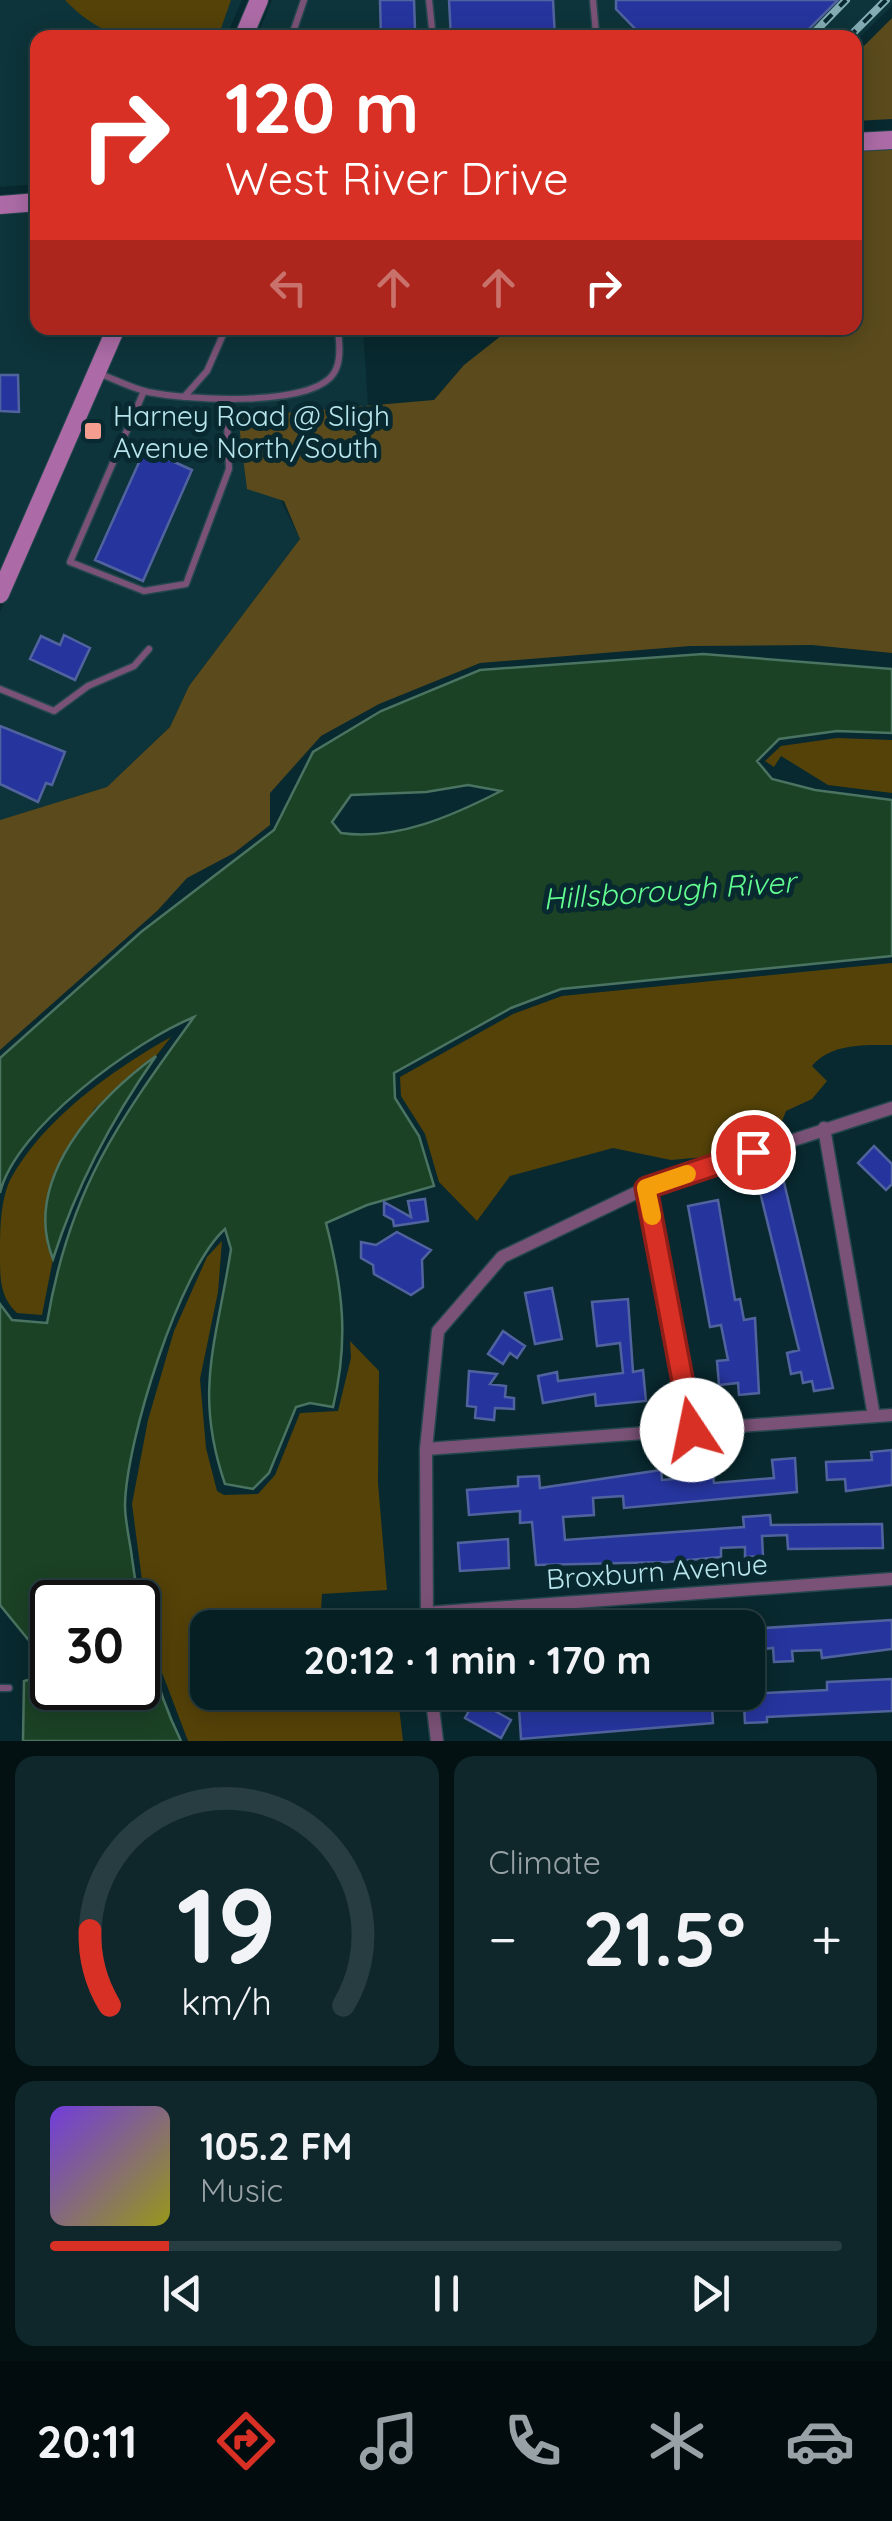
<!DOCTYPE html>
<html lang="en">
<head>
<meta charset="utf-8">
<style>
  :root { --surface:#061f23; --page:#0f272b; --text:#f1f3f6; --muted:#98a2a6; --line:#273d41; --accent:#d93025 }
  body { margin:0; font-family:Quicksand,sans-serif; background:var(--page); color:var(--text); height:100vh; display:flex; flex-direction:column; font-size:38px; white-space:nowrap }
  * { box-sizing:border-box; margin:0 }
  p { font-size:32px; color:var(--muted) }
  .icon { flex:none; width:55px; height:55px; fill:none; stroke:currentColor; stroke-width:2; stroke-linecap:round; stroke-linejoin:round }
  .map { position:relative; height:1741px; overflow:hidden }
  .side { display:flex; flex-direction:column; gap:15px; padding:15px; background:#031113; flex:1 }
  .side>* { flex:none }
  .guide { position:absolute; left:30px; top:30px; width:832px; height:305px; border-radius:20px; box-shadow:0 5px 25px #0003,0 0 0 2px var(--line); background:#d93025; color:#fff; overflow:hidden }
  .speed { position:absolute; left:30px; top:1580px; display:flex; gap:20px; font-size:50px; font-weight:700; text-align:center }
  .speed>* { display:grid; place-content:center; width:130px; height:130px; border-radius:50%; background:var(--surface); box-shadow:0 5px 25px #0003,0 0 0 2px var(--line); line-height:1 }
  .speed .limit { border:5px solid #111; border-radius:15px; background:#fff; color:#111 }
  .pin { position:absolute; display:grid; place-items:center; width:85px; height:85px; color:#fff; margin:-42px; border:5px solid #fff; border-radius:50%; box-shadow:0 2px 10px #0007 }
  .me { position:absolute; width:110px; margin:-55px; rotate:349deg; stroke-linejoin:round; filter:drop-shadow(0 0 8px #0008) }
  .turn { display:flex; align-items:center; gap:35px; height:210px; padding:0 30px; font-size:45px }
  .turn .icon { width:130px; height:130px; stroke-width:2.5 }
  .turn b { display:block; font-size:70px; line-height:85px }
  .lanes { display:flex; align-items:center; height:95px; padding:0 30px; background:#0003; justify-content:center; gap:50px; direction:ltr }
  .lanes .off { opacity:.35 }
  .big { font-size:75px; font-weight:700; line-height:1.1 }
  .side .tile { flex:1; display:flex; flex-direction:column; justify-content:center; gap:15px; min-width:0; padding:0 35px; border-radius:20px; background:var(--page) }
  .side .dial { align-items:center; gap:0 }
  .dial svg { height:260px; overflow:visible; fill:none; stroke:var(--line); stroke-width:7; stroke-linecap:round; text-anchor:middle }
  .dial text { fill:var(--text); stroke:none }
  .song { display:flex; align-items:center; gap:30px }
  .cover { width:120px; height:120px; border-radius:15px; background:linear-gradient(135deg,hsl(260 70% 55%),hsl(60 70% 35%)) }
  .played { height:10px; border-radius:5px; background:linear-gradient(90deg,var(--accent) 15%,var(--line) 15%) }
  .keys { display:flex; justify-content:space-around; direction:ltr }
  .heat { display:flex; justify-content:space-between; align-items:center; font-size:55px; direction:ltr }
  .side .tiles { flex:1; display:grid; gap:15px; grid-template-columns:1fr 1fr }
  .tile:last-child { grid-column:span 2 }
  .trip { position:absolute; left:190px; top:1610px; width:575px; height:100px; border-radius:20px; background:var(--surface); box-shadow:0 5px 25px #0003,0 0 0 2px var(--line); font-weight:700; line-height:100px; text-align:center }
  .tab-bar { display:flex; height:160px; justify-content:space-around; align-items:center; background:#020c0e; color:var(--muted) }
  .tab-bar .icon { width:70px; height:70px }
  .tab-bar .current { color:var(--accent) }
  .tab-bar b { font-size:45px; color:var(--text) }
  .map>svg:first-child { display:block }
  .built { fill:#0d343a }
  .green { fill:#544208 }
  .forest { fill:#5b4b1c }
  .water { fill:#1b4225; stroke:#4a7361; stroke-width:2.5; fill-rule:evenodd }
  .building { fill:#26359e; stroke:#51639e; stroke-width:2.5 }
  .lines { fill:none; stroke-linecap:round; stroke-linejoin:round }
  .lane-casing { stroke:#24474d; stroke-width:9 }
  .street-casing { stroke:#24474d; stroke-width:15 }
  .secondary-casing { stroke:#24474d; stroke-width:20 }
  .lane { stroke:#7b5277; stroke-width:6 }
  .street { stroke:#7b5277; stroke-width:12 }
  .secondary { stroke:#ac6ba6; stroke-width:18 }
  .rail-casing { stroke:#83acb4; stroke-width:8 }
  .rail { stroke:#08292f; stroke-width:4; stroke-dasharray:11; stroke-linecap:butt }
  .route-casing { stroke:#8d1f18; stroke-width:25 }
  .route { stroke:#d93025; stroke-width:18 }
  .slow { stroke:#f59e0b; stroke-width:18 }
  .poi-dot { fill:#f59d8e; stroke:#08292f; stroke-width:4 }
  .labels { text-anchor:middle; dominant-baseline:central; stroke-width:10; stroke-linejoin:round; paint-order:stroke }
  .poi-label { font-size:28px; fill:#b8e5ed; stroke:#08292f; text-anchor:start }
  .street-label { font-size:28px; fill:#b8e5ed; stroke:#08292f }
  .water-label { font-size:30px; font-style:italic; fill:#63fe91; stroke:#08292f }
</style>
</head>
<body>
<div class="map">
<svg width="892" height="1741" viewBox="0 0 892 1741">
  <rect width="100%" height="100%" fill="#08292f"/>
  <path class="built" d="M0 0H242L226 37 38 38 37 184 0 187Z
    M272 0H892V6L855 42V38H256Z
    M37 212 38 328H108L0 576V215Z
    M124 328H363L368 406 239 417 300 539 189 686 170 727 107 787 0 820V612Z"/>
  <path class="green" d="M65 0H231L218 37C152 38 115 52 65 0Z
    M837 738 892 740V793L828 785 781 756 774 767 765 761 781 746Z
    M892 963V1045C865 1045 831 1043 812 1066L827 1081 812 1099 786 1111 776 1136 715 1156 671 1160 613 1148 510 1176 477 1221 439 1182 425 1134 401 1096 400 1077 513 1014 562 996Z
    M171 1037 156 1056 95 1108 62 1159 47 1245 53 1259 42 1315 17 1313C0 1297 0 1279 0 1256 0 1232 0 1202 10 1180 43 1119 112 1070 171 1037Z
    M222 1241 218 1292 200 1379 206 1448 217 1491 224 1495 258 1494 275 1475 300 1413 338 1411 351 1358 350 1341 379 1371 378 1483 387 1590 322 1594 320 1627 208 1628V1692L322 1693 328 1705 399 1707 403 1741H188L150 1641 132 1504 148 1420 174 1331 207 1257Z"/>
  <path class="forest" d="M892 18V119L855 121V55Z
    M892 148V653L812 645 690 646 480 663 379 704 321 736 270 793V825L234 853 187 878 157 911 0 1050V820L107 787 170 727 189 686 300 539 284 501 247 489 238 417 434 400 464 365 511 328H855V151Z"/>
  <path class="water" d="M703 654 892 669V733L837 731 779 739 757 761 772 779 815 790 892 800V956L561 989 511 1008 394 1073 395 1098 419 1136 434 1186 367 1205 326 1223C343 1289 349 1340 333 1407L310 1403 296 1407 269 1473 253 1489 225 1484C193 1391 217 1341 231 1249L225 1229C179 1270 126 1442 125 1505 125 1522 130 1541 132 1558 141 1622 152 1682 181 1741H23L24 1681 37 1678 31 1643 0 1605V1304L12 1320 47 1323C69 1190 118 1122 194 1017 135 1041 15 1128 0 1193V1058L141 932 274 830 313 752 381 711 480 670ZM468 785 501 791C452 816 396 841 341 833L332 822 351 795 426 792ZM138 1602V1688H52V1602Z
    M156 1056C111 1120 77 1184 53 1259 21 1180 97 1098 156 1056Z"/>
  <path class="building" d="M380 0H414L415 29 381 38Z
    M449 0H553L555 38H451Z
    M616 0H838L800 38H644L616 9Z
    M0 375H18L19 412 0 411Z
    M145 449 192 470 143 581 95 560Z
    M64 635 90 648 75 680 30 659 41 636 60 645Z
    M0 726 65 752 52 785 46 783 38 802 0 784Z
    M874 1146 892 1164V1184L886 1190 858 1163Z
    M782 1174 833 1388 814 1391 812 1381 803 1383 801 1372 791 1374 787 1353 799 1350 757 1180Z
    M425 1199 428 1221 394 1226 393 1220 384 1215V1202L411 1217 408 1201Z
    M718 1200 735 1300 740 1299 744 1320 755 1318 759 1393 739 1395 738 1383 719 1385 717 1361 728 1360 721 1325 710 1327 688 1206Z
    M397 1232 431 1250 422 1260 423 1287 411 1295 374 1274 373 1265 361 1258V1242L376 1245Z
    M552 1288 562 1339 535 1344 525 1293Z
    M628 1299 633 1372 643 1370 646 1401 596 1406 595 1394 543 1403 538 1376 557 1372 558 1381 623 1373 620 1343 597 1346 592 1302Z
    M503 1331 525 1346 517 1358 510 1353 503 1364 488 1354Z
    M469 1371 497 1374 490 1384 506 1386 505 1397 514 1398V1409L495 1408 494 1420 475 1418 476 1407 467 1406Z
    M892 1450V1485L846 1491 845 1479 827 1480 826 1462 872 1460 871 1452Z
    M795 1458 797 1492 624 1508 623 1496 593 1498 594 1515 563 1517 565 1540 744 1527 743 1517 770 1515 771 1525 882 1524 883 1548 788 1549 787 1535 762 1536 763 1556 745 1557V1547L721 1548V1557L668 1562 536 1565 532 1522 520 1523V1511L469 1515 467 1490 518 1486V1477L539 1476 540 1488 661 1470 662 1480 685 1478 684 1467 702 1466 704 1477 713 1476 714 1483 774 1478 772 1460Z
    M508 1539 509 1568 460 1571 458 1543Z
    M892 1620V1649L822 1658 821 1650 792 1651 793 1661 774 1662 773 1648 748 1651V1629Z
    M892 1679V1711L767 1717V1722L745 1723 744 1705 712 1707 713 1723 521 1739 519 1708 621 1694 748 1692V1686L765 1685 766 1693 827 1690V1682Z
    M475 1700 511 1720 501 1738 465 1718Z"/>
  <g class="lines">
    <g class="lane-casing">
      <path id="lane" d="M429 0 433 38
        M593 0 596 34
        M291 38 304 0
        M98 373C114 379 131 388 148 392 186 400 312 408 334 373 342 360 339 342 338 328
        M144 391 70 562 144 591 186 584 229 469 226 399
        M184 397 207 371 226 328
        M0 689 54 711 88 686 134 666 149 649
        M0 1688H9"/>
    </g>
    <g class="street-casing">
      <path id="street" d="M824 1128 874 1416
        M646 1188 692 1429
        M426 1449 892 1415
        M426 1613 892 1579
        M427 1628 426 1449 438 1331 502 1257 646 1188 892 1108
        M431 1692 437 1741"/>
    </g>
    <g class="secondary-casing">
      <path id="secondary" d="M243 38 259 0
        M855 142 892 140
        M0 205 38 202
        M0 594 116 328"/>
    </g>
    <use href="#lane" class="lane"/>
    <use href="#street" class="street"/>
    <use href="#secondary" class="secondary"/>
    <g class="rail-casing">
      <path id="rail" d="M809 38 846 0
        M848 38 886 0"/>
    </g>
    <use href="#rail" class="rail"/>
  </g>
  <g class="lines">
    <g class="route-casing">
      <path id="route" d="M692 1430 646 1188 753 1152"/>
    </g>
    <use href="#route" class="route"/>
    <path class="slow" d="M652 1216 646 1188 687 1174"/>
  </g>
  <rect class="poi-dot" x="83" y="421" width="20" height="20" rx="5"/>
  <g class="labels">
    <g class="poi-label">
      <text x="113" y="415">Harney Road @ Sligh<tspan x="113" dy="32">Avenue North/South</tspan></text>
    </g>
    <g class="street-label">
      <text transform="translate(657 1571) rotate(-4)">Broxburn Avenue</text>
    </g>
    <g class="water-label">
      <text transform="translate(669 890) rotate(-4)">Hillsborough River</text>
    </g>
  </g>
</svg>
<div class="speed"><div class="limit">30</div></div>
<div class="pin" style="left:753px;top:1152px;background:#d93025"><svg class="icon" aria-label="arrive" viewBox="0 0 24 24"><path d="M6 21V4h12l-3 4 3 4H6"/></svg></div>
<svg class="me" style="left:692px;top:1430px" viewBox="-20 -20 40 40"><circle r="19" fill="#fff"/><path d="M0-13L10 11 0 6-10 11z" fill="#d93025"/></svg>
<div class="trip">20:12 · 1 min · 170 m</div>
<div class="guide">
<div class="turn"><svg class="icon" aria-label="right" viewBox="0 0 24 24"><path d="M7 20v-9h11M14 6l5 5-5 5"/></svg><div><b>120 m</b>West River Drive</div></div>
<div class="lanes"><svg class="icon off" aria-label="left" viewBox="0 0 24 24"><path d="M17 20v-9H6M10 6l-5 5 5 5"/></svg><svg class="icon off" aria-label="ahead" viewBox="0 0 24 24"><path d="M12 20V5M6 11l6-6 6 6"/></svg><svg class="icon off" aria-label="ahead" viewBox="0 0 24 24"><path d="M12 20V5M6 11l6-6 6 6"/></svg><svg class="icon" aria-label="right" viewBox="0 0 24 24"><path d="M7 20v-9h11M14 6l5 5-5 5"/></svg></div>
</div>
</div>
<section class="side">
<div class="tiles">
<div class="tile dial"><svg viewBox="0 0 100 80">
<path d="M14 69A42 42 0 1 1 86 69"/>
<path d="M14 69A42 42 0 0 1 8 46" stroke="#d93025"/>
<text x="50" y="56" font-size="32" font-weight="700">19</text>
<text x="50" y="72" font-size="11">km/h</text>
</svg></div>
<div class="tile"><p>Climate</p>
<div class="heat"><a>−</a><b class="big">21.5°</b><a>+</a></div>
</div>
<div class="tile">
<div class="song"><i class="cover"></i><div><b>105.2 FM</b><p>Music</p></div></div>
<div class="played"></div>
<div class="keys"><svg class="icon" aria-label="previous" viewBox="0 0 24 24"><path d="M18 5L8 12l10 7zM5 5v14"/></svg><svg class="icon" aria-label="pause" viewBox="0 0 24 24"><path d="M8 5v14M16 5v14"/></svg><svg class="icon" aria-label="next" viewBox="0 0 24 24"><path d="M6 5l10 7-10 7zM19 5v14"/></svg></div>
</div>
</div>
</section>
<nav class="tab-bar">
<b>20:11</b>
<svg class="icon current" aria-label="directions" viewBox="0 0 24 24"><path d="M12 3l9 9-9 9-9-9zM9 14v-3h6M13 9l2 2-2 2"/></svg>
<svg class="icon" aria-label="music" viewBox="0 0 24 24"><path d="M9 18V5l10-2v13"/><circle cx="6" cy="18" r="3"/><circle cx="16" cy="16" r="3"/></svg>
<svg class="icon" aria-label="phone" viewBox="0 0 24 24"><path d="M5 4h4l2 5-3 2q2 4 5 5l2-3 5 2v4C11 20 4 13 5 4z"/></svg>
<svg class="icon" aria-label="climate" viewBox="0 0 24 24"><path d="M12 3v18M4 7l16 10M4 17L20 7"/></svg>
<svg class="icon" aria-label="car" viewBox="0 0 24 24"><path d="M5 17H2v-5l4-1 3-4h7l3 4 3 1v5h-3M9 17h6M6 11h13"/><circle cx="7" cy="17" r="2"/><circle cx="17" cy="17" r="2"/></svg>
</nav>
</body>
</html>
